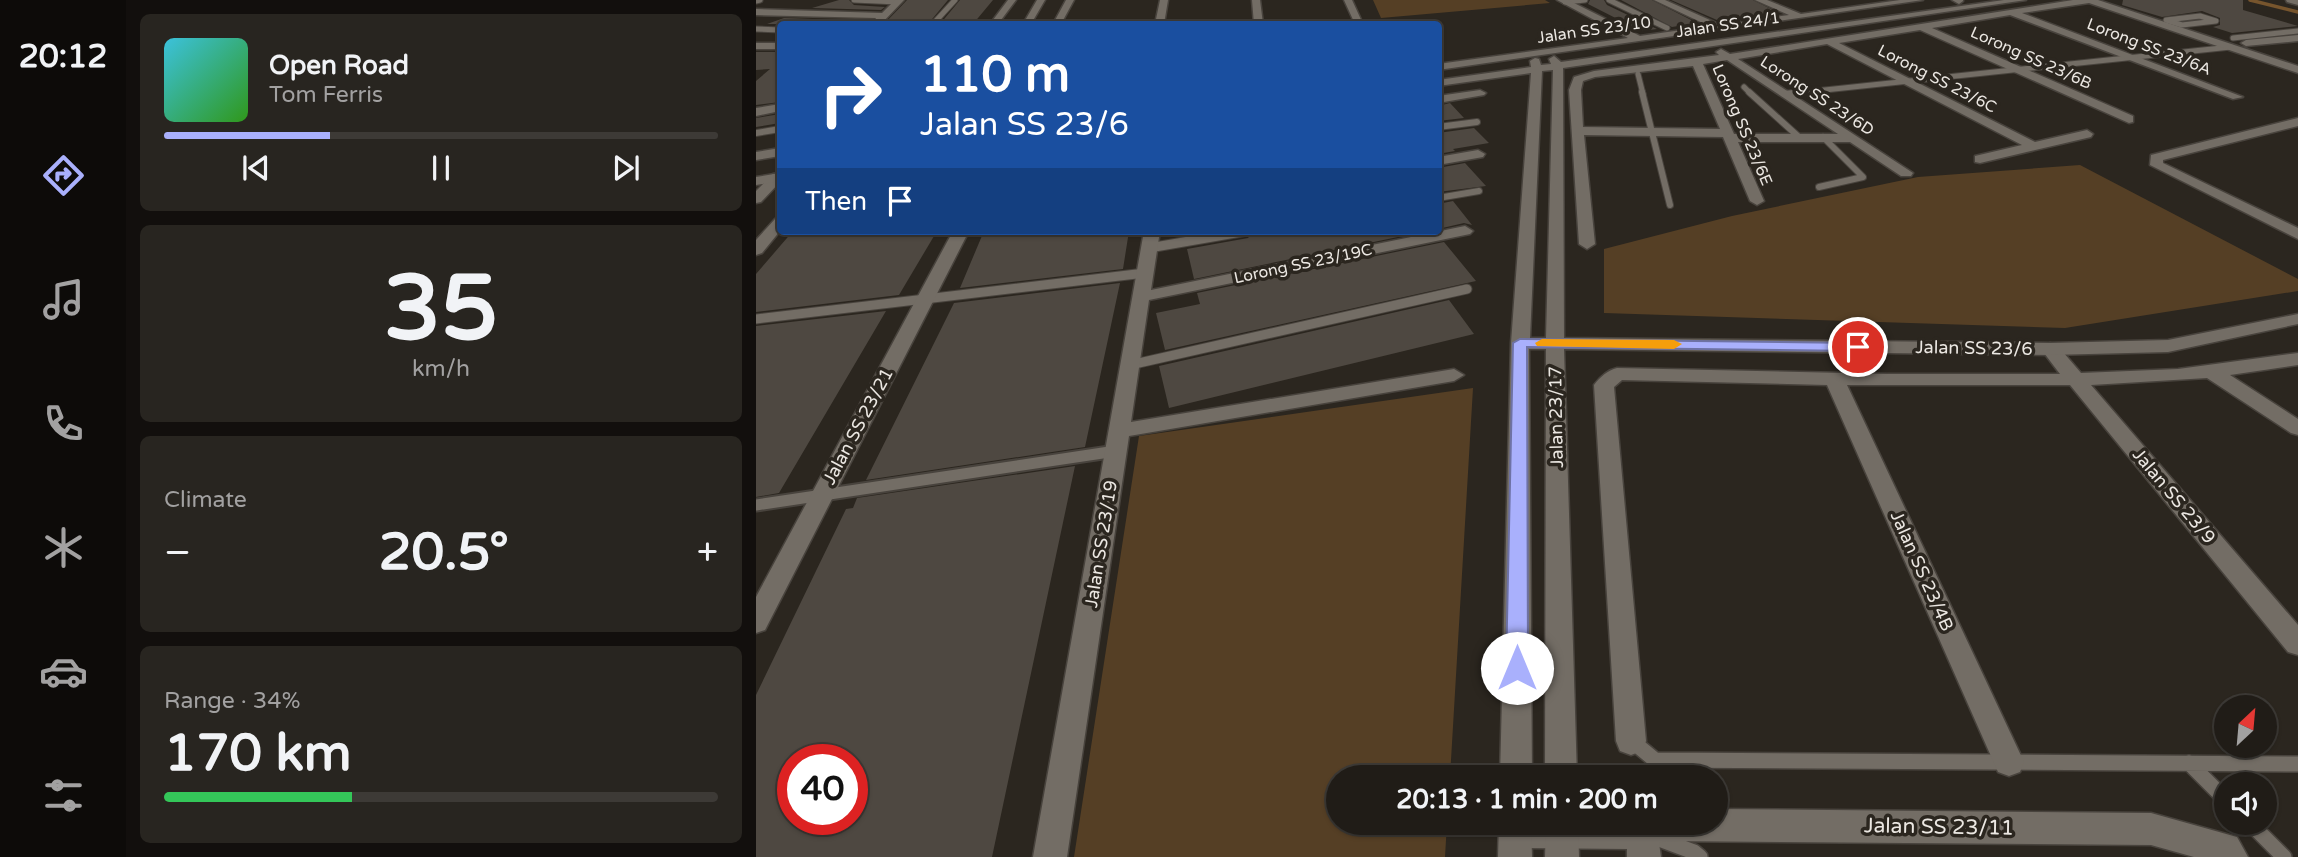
<!DOCTYPE html>
<html lang="en">
<head>
<meta charset="utf-8">
<style>
  :root { --surface:#201c17; --page:#282520; --text:#f1f3f6; --muted:#a2a1a1; --line:#3d3a36; --accent:#a9b0fc }
  body { margin:0; font-family:"Varela Round",sans-serif; background:var(--page); color:var(--text); height:100vh; display:flex; flex-direction:column; font-size:26px; white-space:nowrap }
  * { box-sizing:border-box; margin:0 }
  p { font-size:23px; color:var(--muted) }
  .icon { flex:none; width:38px; height:38px; fill:none; stroke:currentColor; stroke-width:2; stroke-linecap:round; stroke-linejoin:round }
  .map { position:relative; flex:1; overflow:hidden }
  .side { display:flex; flex-direction:column; gap:14px; padding:14px; background:#120f0d; width:630px }
  .side>* { flex:none }
  .banner { position:absolute; left:21px; top:21px; width:665px; height:214px; border-radius:7px; box-shadow:0 2px 5px #0004,0 0 0 2px var(--line); background:#1a4fa0; color:#fff; overflow:hidden }
  .needle { width:46px; rotate:26deg }
  .fabs { position:absolute; left:1458px; top:695px; display:grid; gap:14px }
  .fabs a { display:grid; place-items:center; width:63px; height:63px; border-radius:50%; background:var(--surface); box-shadow:0 2px 5px #0004,0 0 0 2px var(--line); font-size:35px }
  .speed { position:absolute; left:21px; top:744px; display:flex; gap:14px; font-size:35px; font-weight:700; text-align:center }
  .speed>* { display:grid; place-content:center; width:91px; height:91px; border-radius:50%; background:var(--surface); box-shadow:0 2px 5px #0004,0 0 0 2px var(--line); line-height:1 }
  .speed .limit { border:10px solid #d22; background:#fff; color:#111 }
  .pin { position:absolute; display:grid; place-items:center; width:60px; height:60px; color:#fff; margin:-30px; border:4px solid #fff; border-radius:50%; box-shadow:0 2px 7px #0007 }
  .me { position:absolute; width:77px; margin:-38px; rotate:0deg; stroke-linejoin:round; filter:drop-shadow(0 0 5px #0008) }
  .turn { display:flex; align-items:center; gap:24px; height:147px; padding:0 28px; font-size:32px }
  .turn .icon { width:91px; height:91px; stroke-width:2.5 }
  .turn b { display:block; font-size:49px; line-height:60px }
  .then { display:flex; align-items:center; height:66px; padding:0 28px; background:#0003; gap:14px; font-size:26px }
  .big { font-size:52px; font-weight:800; line-height:1.1 }
  .side .card { flex:1; display:flex; flex-direction:column; justify-content:center; gap:10px; min-width:0; padding:0 24px; border-radius:10px; background:var(--page) }
  .side .dial { align-items:center; gap:0 }
  .dial b { font-size:91px; line-height:1 }
  .song { display:flex; align-items:center; gap:21px }
  .cover { width:84px; height:84px; border-radius:10px; background:linear-gradient(135deg,hsl(190 70% 55%),hsl(110 70% 35%)) }
  .played { height:7px; border-radius:4px; background:linear-gradient(90deg,var(--accent) 30%,var(--line) 30%) }
  .keys { display:flex; justify-content:space-around; direction:ltr }
  .heat { display:flex; justify-content:space-between; align-items:center; font-size:38px; direction:ltr }
  .charge { height:10px; border-radius:5px; background:linear-gradient(90deg,#34c759 34%,var(--line) 0) }
  .trip { position:absolute; left:570px; top:765px; width:402px; height:70px; border-radius:35px; background:var(--surface); box-shadow:0 2px 5px #0004,0 0 0 2px var(--line); font-weight:800; line-height:70px; text-align:center }
  main { display:flex; flex:1; min-height:0 }
  .menu { display:flex; flex-direction:column; width:126px; justify-content:space-around; align-items:center; background:#0d0b09; color:var(--muted) }
  .menu .icon { width:49px; height:49px }
  .menu .active { color:var(--accent) }
  .menu b { font-size:32px; color:var(--text) }
  .map>svg:first-child { display:block }
  .green { fill:#553f25 }
  .lines { fill:none; stroke-linecap:round; stroke-linejoin:round }
  .stream { stroke:#77552d; stroke-width:3.5 }
  .building { fill:#4e4841; fill-rule:evenodd }
  .lane-far4-casing { stroke:#48433d; stroke-width:7 }
  .lane-far3-casing { stroke:#48433d; stroke-width:8 }
  .lane-far2-casing { stroke:#48433d; stroke-width:11 }
  .lane-far1-casing { stroke:#48433d; stroke-width:15 }
  .lane-casing { stroke:#48433d; stroke-width:18 }
  .street-casing { stroke:#48433d; stroke-width:3 }
  .secondary-casing { stroke:#48433d; stroke-width:3 }
  .lane-far4 { stroke:#736d65; stroke-width:5 }
  .lane-far3 { stroke:#736d65; stroke-width:6 }
  .lane-far2 { stroke:#736d65; stroke-width:9 }
  .lane-far1 { stroke:#736d65; stroke-width:11 }
  .lane { stroke:#736d65; stroke-width:15 }
  .street { fill:#736d65; fill-rule:evenodd }
  .secondary { fill:#736d65; fill-rule:evenodd }
  .route { fill:#a9b0fc; stroke:#6e72a4; stroke-width:2 }
  .slow { fill:#f59e0b }
  .labels { text-anchor:middle; dominant-baseline:central; stroke-width:7; stroke-linejoin:round; paint-order:stroke }
  .far-street-label { font-size:16px; fill:#ebe7e2; stroke:#2b261f }
  .street-label { font-size:18px; fill:#ebe7e2; stroke:#2b261f }
  .near-street-label { font-size:21px; fill:#ebe7e2; stroke:#2b261f }
</style>
</head>
<body>
<main>
<nav class="menu">
<b>20:12</b>
<svg class="icon active" aria-label="directions" viewBox="0 0 24 24"><path d="M12 3l9 9-9 9-9-9zM9 14v-3h6M13 9l2 2-2 2"/></svg>
<svg class="icon" aria-label="music" viewBox="0 0 24 24"><path d="M9 18V5l10-2v13"/><circle cx="6" cy="18" r="3"/><circle cx="16" cy="16" r="3"/></svg>
<svg class="icon" aria-label="phone" viewBox="0 0 24 24"><path d="M5 4h4l2 5-3 2q2 4 5 5l2-3 5 2v4C11 20 4 13 5 4z"/></svg>
<svg class="icon" aria-label="climate" viewBox="0 0 24 24"><path d="M12 3v18M4 7l16 10M4 17L20 7"/></svg>
<svg class="icon" aria-label="car" viewBox="0 0 24 24"><path d="M5 17H2v-5l4-1 3-4h7l3 4 3 1v5h-3M9 17h6M6 11h13"/><circle cx="7" cy="17" r="2"/><circle cx="17" cy="17" r="2"/></svg>
<svg class="icon" aria-label="filters" viewBox="0 0 24 24"><path d="M4 7h16M4 17h16"/><circle cx="9" cy="7" r="2"/><circle cx="15" cy="17" r="2"/></svg>
</nav>
<section class="side">
<div class="card">
<div class="song"><i class="cover"></i><div><b>Open Road</b><p>Tom Ferris</p></div></div>
<div class="played"></div>
<div class="keys"><svg class="icon" aria-label="previous" viewBox="0 0 24 24"><path d="M18 5L8 12l10 7zM5 5v14"/></svg><svg class="icon" aria-label="pause" viewBox="0 0 24 24"><path d="M8 5v14M16 5v14"/></svg><svg class="icon" aria-label="next" viewBox="0 0 24 24"><path d="M6 5l10 7-10 7zM19 5v14"/></svg></div>
</div>
<div class="card dial"><b>35</b><p>km/h</p></div>
<div class="card"><p>Climate</p>
<div class="heat"><a>−</a><b class="big">20.5°</b><a>+</a></div>
</div>
<div class="card"><p>Range · 34%</p><b class="big">170 km</b><div class="charge"></div></div>
</section>
<div class="map">
<svg width="1542" height="857" viewBox="0 0 1542 857">
  <rect width="100%" height="100%" fill="#2b261f"/>
  <path class="green" d="M617 0H789L794 3 625 18Z
    M1324 165 1542 279V291L1309 328 848 313V249L976 216 1162 177Z
    M717 388 694 777H583V822L691 823 689 857H318L383 436Z"/>
  <g class="lines">
    <path class="stream" d="M1494 0 1542 12"/>
  </g>
  <path class="building" d="M83 0H93L98 5 129 7 125 10 56 8Z
    M151 0H192L172 24H128Z
    M204 0H237L217 24H184Z
    M834 0H848L851 5 901 29 885 31 832 4Z
    M865 0H896L941 23 916 27Z
    M915 0H997L1023 13 961 20Z
    M1367 0H1487V10L1542 26 1476 33 1457 27 1464 25V18L1446 11 1406 17 1366 5Z
    M28 18 115 21 113 24H11Z
    M24 52V102L0 105V81L14 69 0 70V52Z
    M694 103 708 118 682 121V106Z
    M24 114V123L0 127V118Z
    M718 128 733 143 697 149 699 151 682 154V133Z
    M709 163 730 186 682 192V168Z
    M697 201 716 225 708 223 682 229V204Z
    M37 231H181L143 295 0 312V274Z
    M228 231H373L367 269 204 288Z
    M498 231H671L438 279 431 249 492 238Z
    M688 242 720 281 409 350 400 313 444 304 441 293Z
    M364 283 329 447 110 480 198 303Z
    M693 300 718 334 413 408 403 366Z
    M130 311 23 493 0 497V326Z
    M319 466 236 857H0V695L90 509 97 508 101 498ZM37 760H96V819H37Z"/>
  <g class="lines">
    <g class="lane-far4-casing">
      <path id="lane-far4" d="M98 0 142 2
        M853 0 911 28
        M0 1 4 0
        M809 2 829 0
        M1444 16 1460 21 1426 25 1410 20Z
        M177 24 199 0
        M569 24 602 22
        M0 29 24 30
        M1477 38 1542 31
        M882 74 887 94
        M988 87 995 94
        M1031 94 1475 47"/>
    </g>
    <g class="lane-far3-casing">
      <path id="lane-far3" d="M886 92 914 205
        M993 92 1044 138
        M1028 94 1048 92
        M682 127 721 122
        M0 133 24 129
        M1063 187 1107 177 1067 137
        M682 198 723 191"/>
    </g>
    <g class="lane-far2-casing">
      <path id="lane-far2" d="M393 248 491 231
        M0 319 389 273
        M374 365 711 289"/>
    </g>
    <g class="lane-far1-casing">
      <path id="lane-far1" d="M0 505 360 451"/>
    </g>
    <g class="lane-casing">
      <path id="lane" d="M876 741 899 760 1542 764
        M1433 763 1470 800
        M1493 822 1528 857
        M895 836 938 852 944 857"/>
    </g>
    <g class="street-casing">
      <path id="street" d="M139 0H148L125 24H116L120 18 0 15V9L126 13Z
        M252 0H260L242 24H234Z
        M281 0H289L275 24H267Z
        M310 0H318L305 24H297Z
        M404 0H412L408 24H399Z
        M496 0H504L507 24H498Z
        M588 0H596L607 24H599Z
        M801 0H812L884 36 953 26 898 0H909L965 25 1033 15 999 0H1011L1045 14 1144 0H1167L682 70V64L872 38Z
        M1196 0H1207V1L1203 4Z
        M1317 0H1342L1542 66V73L1333 3 1266 13 1487 97 1477 99 1254 15 1176 28 1377 116V122L1373 123 1164 30 1083 43 1279 142 1331 130 1337 134 1335 137 1224 163 1219 162V156L1266 145 1071 44 982 59 1157 173 1155 176H1145L1094 142H982L1008 201 1001 205 994 201 967 137 828 135 839 244 831 249 823 244 813 90 818 77 838 71 963 55 960 52 965 49 974 54ZM971 60 1082 134H978L947 64ZM937 66 964 129 827 127 825 90 827 81 839 77Z
        M1530 0H1542V5L1531 2Z
        M1542 35V41L1490 46 1485 43 1490 40Z
        M0 43H24V49H0Z
        M724 90 730 93 728 95 682 103V96Z
        M24 104V111L0 116V108Z
        M1542 118V126L1407 160V163L1542 228V239L1394 165 1395 155Z
        M24 148V156L0 160V152Z
        M722 150 729 154 727 157 682 165V157Z
        M17 174H24V182L5 202 0 203V191Z
        M24 217V231L6 253 0 255V240L19 219Z
        M709 226 717 231 714 234 393 300 375 422 698 369 708 375 698 381 373 436 311 857H277L388 231H404L395 290Z
        M197 231H213L9 630 0 633V597Z
        M1294 343 1301 345 1325 373 1422 369 1542 353V365L1474 375 1542 419V435L1535 433 1451 378 1335 385 1542 625V655L1532 652 1314 385H1091L1268 762 1264 772 1253 776 1242 772 1071 385 866 380 858 387 890 741 886 751 875 755 864 751 860 741 838 385C844 377 852 370 861 368L1131 374H1304L1285 349Z
        M961 809 1395 813 1481 837 1492 857H1438L1395 845 910 841 903 843 905 857H871V849L759 848 747 844 743 832 747 822H961Z"/>
    </g>
    <g class="secondary-casing">
      <path id="secondary" d="M1248 0H1270L807 68 808 338 1294 343 1412 340 1542 314V324L1412 352 1294 355 808 349 821 777H789L790 349H773L776 777H744L755 343 775 73 682 86V80L775 67 774 61 779 58 783 59 785 65 795 64 793 59 798 56 805 62ZM797 70 790 338H774L786 71Z
        M24 173V181L0 185V177Z
        M743 822H775L776 857H742Z
        M790 822H822L823 857H789Z"/>
    </g>
    <use href="#lane-far4" class="lane-far4"/>
    <use href="#lane-far3" class="lane-far3"/>
    <use href="#lane-far2" class="lane-far2"/>
    <use href="#lane-far1" class="lane-far1"/>
    <use href="#lane" class="lane"/>
    <use href="#street" class="street"/>
    <use href="#secondary" class="secondary"/>
  </g>
  <path class="route" d="M764 339 1102 343 1109 347 1102 351 771 347 772 668 769 675 761 678 754 675 750 668 757 343Z"/>
  <path class="slow" d="M786 339 918 340 926 344 918 349 781 346 779 343Z"/>
  <g class="labels">
    <g class="far-street-label">
      <text transform="translate(972 25) rotate(-8)">Jalan SS 24/1</text>
      <text transform="translate(838 30) rotate(-8)">Jalan SS 23/10</text>
      <text transform="translate(1393 47) rotate(21)">Lorong SS 23/6A</text>
      <text transform="translate(1275 58) rotate(24)">Lorong SS 23/6B</text>
      <text transform="translate(1181 79) rotate(27)">Lorong SS 23/6C</text>
      <text transform="translate(1061 96) rotate(33)">Lorong SS 23/6D</text>
      <text transform="translate(986 125) rotate(67)">Lorong SS 23/6E</text>
      <text transform="translate(547 264) rotate(-12)">Lorong SS 23/19C</text>
    </g>
    <g class="street-label">
      <text transform="translate(1218 348) rotate(1)">Jalan SS 23/6</text>
      <text transform="translate(800 417) rotate(-91)">Jalan 23/17</text>
      <text transform="translate(102 426) rotate(-62)">Jalan SS 23/21</text>
      <text transform="translate(1418 496) rotate(50)">Jalan SS 23/9</text>
      <text transform="translate(345 544) rotate(-81)">Jalan SS 23/19</text>
      <text transform="translate(1166 571) rotate(66)">Jalan SS 23/4B</text>
    </g>
    <g class="near-street-label">
      <text transform="translate(1183 827) rotate(1)">Jalan SS 23/11</text>
    </g>
  </g>
</svg>
<div class="fabs">
<a><svg class="needle" viewBox="-14 -14 28 28"><path d="M0-13l5 13h-10z" fill="#e53935"/><path d="M0 13l5-13h-10z" fill="#a2a1a1"/></svg></a>
<a><svg class="icon" aria-label="sound" viewBox="0 0 24 24"><path d="M4 9h4l5-4v14l-5-4H4zM17 9q2 3 0 6"/></svg></a>
</div>
<div class="speed"><div class="limit">40</div></div>
<div class="pin" style="left:1102px;top:347px;background:#d93025"><svg class="icon" aria-label="arrive" viewBox="0 0 24 24"><path d="M6 21V4h12l-3 4 3 4H6"/></svg></div>
<svg class="me" style="left:761px;top:668px" viewBox="-20 -20 40 40"><circle r="19" fill="#fff"/><path d="M0-13L10 11 0 6-10 11z" fill="#a9b0fc"/></svg>
<div class="trip">20:13 · 1 min · 200 m</div>
<div class="banner">
<div class="turn"><svg class="icon" aria-label="right" viewBox="0 0 24 24"><path d="M7 20v-9h11M14 6l5 5-5 5"/></svg><div><b>110 m</b>Jalan SS 23/6</div></div>
<div class="then">Then<svg class="icon" aria-label="arrive" viewBox="0 0 24 24"><path d="M6 21V4h12l-3 4 3 4H6"/></svg></div>
</div>
</div>
</main>
</body>
</html>
